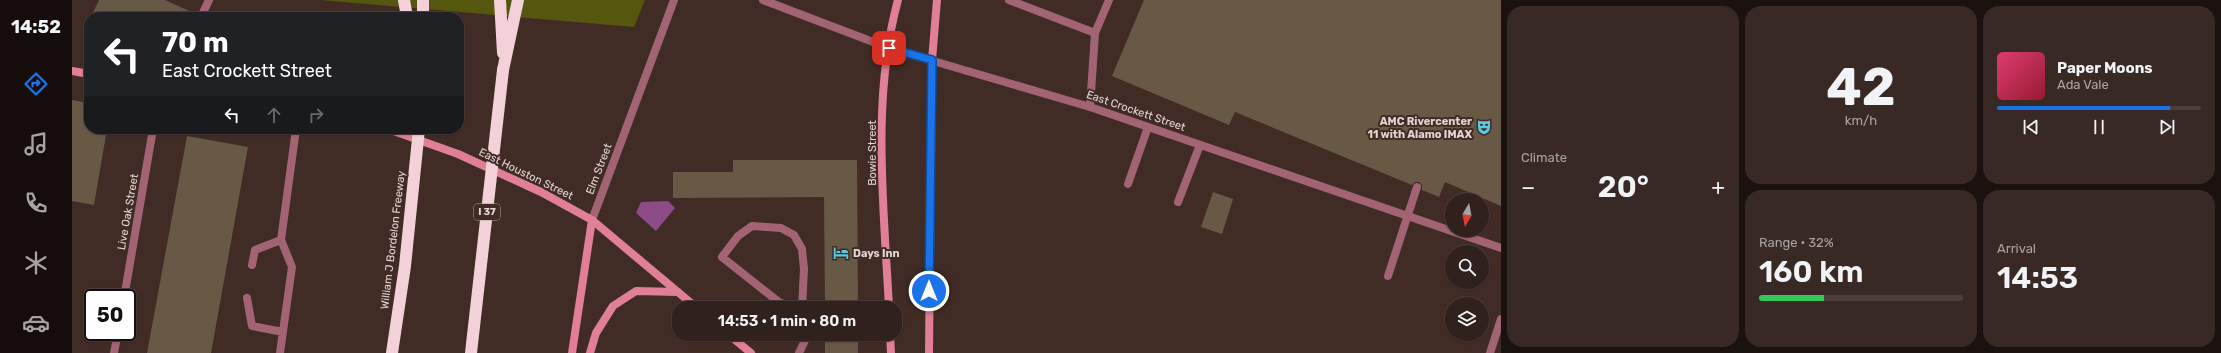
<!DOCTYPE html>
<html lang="en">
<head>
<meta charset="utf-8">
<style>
  :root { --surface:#31211c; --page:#392925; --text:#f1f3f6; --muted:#a8a3a3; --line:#4c3e3b; --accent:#1a73e8 }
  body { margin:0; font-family:Rubik,sans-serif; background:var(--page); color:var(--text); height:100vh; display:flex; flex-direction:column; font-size:15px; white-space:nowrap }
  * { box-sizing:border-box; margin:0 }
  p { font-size:13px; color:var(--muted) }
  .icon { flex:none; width:22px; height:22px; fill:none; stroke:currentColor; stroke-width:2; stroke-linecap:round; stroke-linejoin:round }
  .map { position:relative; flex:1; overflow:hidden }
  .drawer { display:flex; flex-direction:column; gap:6px; padding:6px; background:#1b120f; width:720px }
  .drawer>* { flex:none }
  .banner { position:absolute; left:12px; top:12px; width:380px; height:122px; border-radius:16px; box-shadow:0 1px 3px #0004,0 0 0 1px var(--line); background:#202124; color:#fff; overflow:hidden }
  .needle { width:26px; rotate:190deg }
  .controls { position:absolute; left:1373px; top:193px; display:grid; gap:8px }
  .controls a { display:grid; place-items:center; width:44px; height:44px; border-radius:50%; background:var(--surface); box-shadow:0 1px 3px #0004,0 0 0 1px var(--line); font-size:20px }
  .speed { position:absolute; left:12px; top:289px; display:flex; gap:8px; font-size:20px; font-weight:700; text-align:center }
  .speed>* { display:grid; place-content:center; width:52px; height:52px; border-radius:50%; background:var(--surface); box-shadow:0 1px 3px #0004,0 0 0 1px var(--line); line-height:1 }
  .speed .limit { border:2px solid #111; border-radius:6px; background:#fff; color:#111 }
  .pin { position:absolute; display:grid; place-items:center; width:34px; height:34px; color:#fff; margin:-17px; border-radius:8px; box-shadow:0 2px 6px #0006 }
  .me { position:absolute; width:44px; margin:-22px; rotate:0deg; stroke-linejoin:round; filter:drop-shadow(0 0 3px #0008) }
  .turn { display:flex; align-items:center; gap:14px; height:84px; padding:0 12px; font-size:18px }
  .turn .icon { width:52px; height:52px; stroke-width:2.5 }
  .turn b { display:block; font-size:28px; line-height:34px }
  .lanes { display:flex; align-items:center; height:38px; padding:0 12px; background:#0003; justify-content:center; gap:20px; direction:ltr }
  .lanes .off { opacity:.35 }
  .big { font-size:30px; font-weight:600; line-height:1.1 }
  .drawer .tile { flex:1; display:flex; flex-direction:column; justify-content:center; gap:6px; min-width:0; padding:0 14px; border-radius:16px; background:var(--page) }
  .drawer .dial { align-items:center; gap:0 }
  .dial b { font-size:52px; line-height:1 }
  .song { display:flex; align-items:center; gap:12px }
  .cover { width:48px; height:48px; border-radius:6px; background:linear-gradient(135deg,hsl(340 70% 55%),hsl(350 70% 35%)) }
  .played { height:4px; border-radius:2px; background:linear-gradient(90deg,var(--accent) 85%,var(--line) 85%) }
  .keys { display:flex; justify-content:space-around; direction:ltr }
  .heat { display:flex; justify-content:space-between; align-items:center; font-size:22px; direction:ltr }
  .charge { height:6px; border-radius:3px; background:linear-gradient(90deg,#34c759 32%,var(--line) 0) }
  .drawer .tiles { flex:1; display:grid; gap:6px; grid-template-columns:repeat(3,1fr) }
  .tile:first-child { grid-row:span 2 }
  .trip { position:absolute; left:600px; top:301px; width:230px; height:40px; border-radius:16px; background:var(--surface); box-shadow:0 1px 3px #0004,0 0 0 1px var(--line); font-weight:600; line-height:40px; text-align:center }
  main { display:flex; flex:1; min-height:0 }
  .tab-bar { display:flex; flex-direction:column; width:72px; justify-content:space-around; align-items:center; background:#140d0b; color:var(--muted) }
  .tab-bar .icon { width:28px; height:28px }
  .tab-bar .on { color:var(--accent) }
  .tab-bar b { font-size:18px; color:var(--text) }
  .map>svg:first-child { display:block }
  .green { fill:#56570e }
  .water { fill:#8d4b87 }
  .building { fill:#675946 }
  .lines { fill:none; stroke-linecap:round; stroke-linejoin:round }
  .service { stroke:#a26472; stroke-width:8 }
  .minor { stroke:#a26472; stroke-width:8 }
  .tertiary { stroke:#a26472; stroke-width:8 }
  .secondary { stroke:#e07f96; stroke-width:8 }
  .motorway { stroke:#f2d2d8; stroke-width:12 }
  .motorway-bridge { stroke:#f2d2d8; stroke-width:12 }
  .route-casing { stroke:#114b97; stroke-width:10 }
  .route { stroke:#1a73e8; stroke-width:7 }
  .labels { text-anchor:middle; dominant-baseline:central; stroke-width:4; stroke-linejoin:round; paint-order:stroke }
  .shield { fill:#412c25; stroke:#b2a29d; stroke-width:1 }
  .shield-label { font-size:10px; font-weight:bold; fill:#e3d5d0 }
  .street-label { font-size:11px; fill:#e3d5d0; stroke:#412c25 }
  .poi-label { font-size:11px; font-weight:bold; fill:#e3d5d0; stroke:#412c25; text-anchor:end }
</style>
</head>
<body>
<main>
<nav class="tab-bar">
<b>14:52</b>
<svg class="icon on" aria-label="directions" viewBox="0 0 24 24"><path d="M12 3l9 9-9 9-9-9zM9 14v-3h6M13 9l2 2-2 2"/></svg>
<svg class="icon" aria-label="music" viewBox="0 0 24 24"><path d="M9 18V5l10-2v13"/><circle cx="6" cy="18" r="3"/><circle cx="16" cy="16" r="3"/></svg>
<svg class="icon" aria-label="phone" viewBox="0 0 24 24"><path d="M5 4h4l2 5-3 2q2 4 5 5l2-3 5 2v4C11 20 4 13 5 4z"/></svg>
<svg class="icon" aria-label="climate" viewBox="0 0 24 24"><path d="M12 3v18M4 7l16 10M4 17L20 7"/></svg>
<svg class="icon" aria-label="car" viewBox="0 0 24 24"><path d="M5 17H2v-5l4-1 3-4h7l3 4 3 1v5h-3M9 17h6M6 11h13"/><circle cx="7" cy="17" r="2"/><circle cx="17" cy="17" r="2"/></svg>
</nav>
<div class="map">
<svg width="1429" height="353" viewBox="0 0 1429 353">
  <rect width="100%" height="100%" fill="#412c25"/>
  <path class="green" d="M248 0H573L562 27Z"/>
  <path class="water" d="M596 201 603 208 584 231 564 213 569 202Z"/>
  <path class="building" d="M27 0H93L124 14V17H19Z
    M1072 0H1429V206L1373 182 1367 197 1350 190V185L1347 182H1343L1340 185 1163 112 1157 125 1040 76Z
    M0 100 17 103V129H35L22 205 0 201Z
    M115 136 176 147 139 353H75Z
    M661 160H785L786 308H753L752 197 601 198V172H661Z
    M1141 192 1161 199 1150 234 1129 227Z
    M753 334H786V353H753Z"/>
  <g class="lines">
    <path class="service" d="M937 0 1023 33
      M1018 107 1023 33 1037 0
      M1056 184 1076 127
      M1106 202 1128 145
      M180 265 183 250 209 240
      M1316 276 1345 187
      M175 298 180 326 211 332
      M728 308 708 303 650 257 666 236 680 226 709 228 722 235 730 249 732 269 730 308
      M208 353 220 267 209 240 224 129
      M727 353 736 334
      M1418 353 1429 319"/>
    <path class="minor" d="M691 0 817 48
      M129 17 137 0
      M520 220 602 0
      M52 298 81 129
      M42 353 46 332"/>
    <path class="tertiary" d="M817 48 1018 107 1429 248"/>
    <path class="secondary" d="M0 71 17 74
      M316 129 386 154 469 192 520 220 625 308
      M817 308C812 207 799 99 826 0
      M656 334 679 353
      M818 334 819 353
      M500 353 520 220
      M518 353 524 333 541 306 564 291 606 292
      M857 353 860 60 865 0"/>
    <path class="motorway" d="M332 0 335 17
      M428 0 431 53
      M351 17V0
      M431 70 446 0"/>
    <path class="motorway-bridge" d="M320 353 333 266 347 129
      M399 353 431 70"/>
  </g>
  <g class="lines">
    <g class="route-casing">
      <path id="route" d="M817 48 860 60 857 291"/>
    </g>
    <use href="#route" class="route"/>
  </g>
  <defs>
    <g id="theatre-bare" transform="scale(1.2)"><path d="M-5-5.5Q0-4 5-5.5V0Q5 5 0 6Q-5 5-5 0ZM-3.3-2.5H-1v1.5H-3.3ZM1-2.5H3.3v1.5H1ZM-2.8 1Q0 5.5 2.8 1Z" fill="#57c9e2" stroke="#412c25" stroke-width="2.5" paint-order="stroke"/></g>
    <g id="hotel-bare" transform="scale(1.2)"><path d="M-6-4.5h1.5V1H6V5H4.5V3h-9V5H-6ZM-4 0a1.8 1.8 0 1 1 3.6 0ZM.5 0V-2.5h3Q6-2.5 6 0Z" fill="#57c9e2" stroke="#412c25" stroke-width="2.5" paint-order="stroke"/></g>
  </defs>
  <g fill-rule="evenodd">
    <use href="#theatre-bare" x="1412" y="127"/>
    <use href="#hotel-bare" x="769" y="253"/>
  </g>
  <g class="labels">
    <rect class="shield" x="402" y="204" width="26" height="16" rx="3"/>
    <g class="shield-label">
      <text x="415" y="212">I 37</text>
    </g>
    <g class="street-label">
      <text transform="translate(1064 111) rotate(19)">East Crockett Street</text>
      <text transform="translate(800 153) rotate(-90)">Bowie Street</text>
      <text transform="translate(527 169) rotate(-69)">Elm Street</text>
      <text transform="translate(454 174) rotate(26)">East Houston Street</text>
      <text transform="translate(56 212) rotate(-80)">Live Oak Street</text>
      <text transform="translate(321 240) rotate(-83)">William J Bordelon Freeway</text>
    </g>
    <g class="poi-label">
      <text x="1400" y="121">AMC Rivercenter<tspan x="1400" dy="13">11 with Alamo IMAX</tspan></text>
      <text x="781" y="253" text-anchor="start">Days Inn</text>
    </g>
  </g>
</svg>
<div class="controls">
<a><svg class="needle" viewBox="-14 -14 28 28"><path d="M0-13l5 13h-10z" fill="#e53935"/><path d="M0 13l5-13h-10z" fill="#a8a3a3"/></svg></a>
<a><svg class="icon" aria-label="search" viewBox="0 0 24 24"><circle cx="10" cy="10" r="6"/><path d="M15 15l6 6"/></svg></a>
<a><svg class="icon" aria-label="layers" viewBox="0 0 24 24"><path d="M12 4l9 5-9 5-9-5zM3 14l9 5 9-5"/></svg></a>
</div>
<div class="speed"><div class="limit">50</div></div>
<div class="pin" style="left:817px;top:48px;background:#d93025"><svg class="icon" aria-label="arrive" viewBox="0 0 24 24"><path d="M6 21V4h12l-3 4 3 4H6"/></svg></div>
<svg class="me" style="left:857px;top:291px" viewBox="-20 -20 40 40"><circle r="17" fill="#1a73e8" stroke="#fff" stroke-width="3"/><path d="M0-11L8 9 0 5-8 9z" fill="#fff"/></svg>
<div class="trip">14:53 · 1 min · 80 m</div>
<div class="banner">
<div class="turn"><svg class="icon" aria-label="left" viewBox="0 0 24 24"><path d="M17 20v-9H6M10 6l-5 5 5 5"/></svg><div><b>70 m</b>East Crockett Street</div></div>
<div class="lanes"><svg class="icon" aria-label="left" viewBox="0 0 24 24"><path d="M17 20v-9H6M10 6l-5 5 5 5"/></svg><svg class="icon off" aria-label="ahead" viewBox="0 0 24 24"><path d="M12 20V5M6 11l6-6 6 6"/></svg><svg class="icon off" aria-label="right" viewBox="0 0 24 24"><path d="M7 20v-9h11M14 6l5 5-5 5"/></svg></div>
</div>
</div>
<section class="drawer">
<div class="tiles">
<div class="tile"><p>Climate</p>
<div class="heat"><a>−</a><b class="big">20°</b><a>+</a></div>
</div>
<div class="tile dial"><b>42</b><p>km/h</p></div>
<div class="tile">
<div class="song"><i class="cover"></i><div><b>Paper Moons</b><p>Ada Vale</p></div></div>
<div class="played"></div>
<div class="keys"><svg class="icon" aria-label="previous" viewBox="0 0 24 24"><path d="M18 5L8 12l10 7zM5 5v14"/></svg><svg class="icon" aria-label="pause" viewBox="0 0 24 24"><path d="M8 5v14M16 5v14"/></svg><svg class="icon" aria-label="next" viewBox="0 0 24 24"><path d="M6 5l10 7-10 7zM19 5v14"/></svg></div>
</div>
<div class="tile"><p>Range · 32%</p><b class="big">160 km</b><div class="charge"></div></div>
<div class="tile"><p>Arrival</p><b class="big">14:53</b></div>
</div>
</section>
</main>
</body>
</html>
